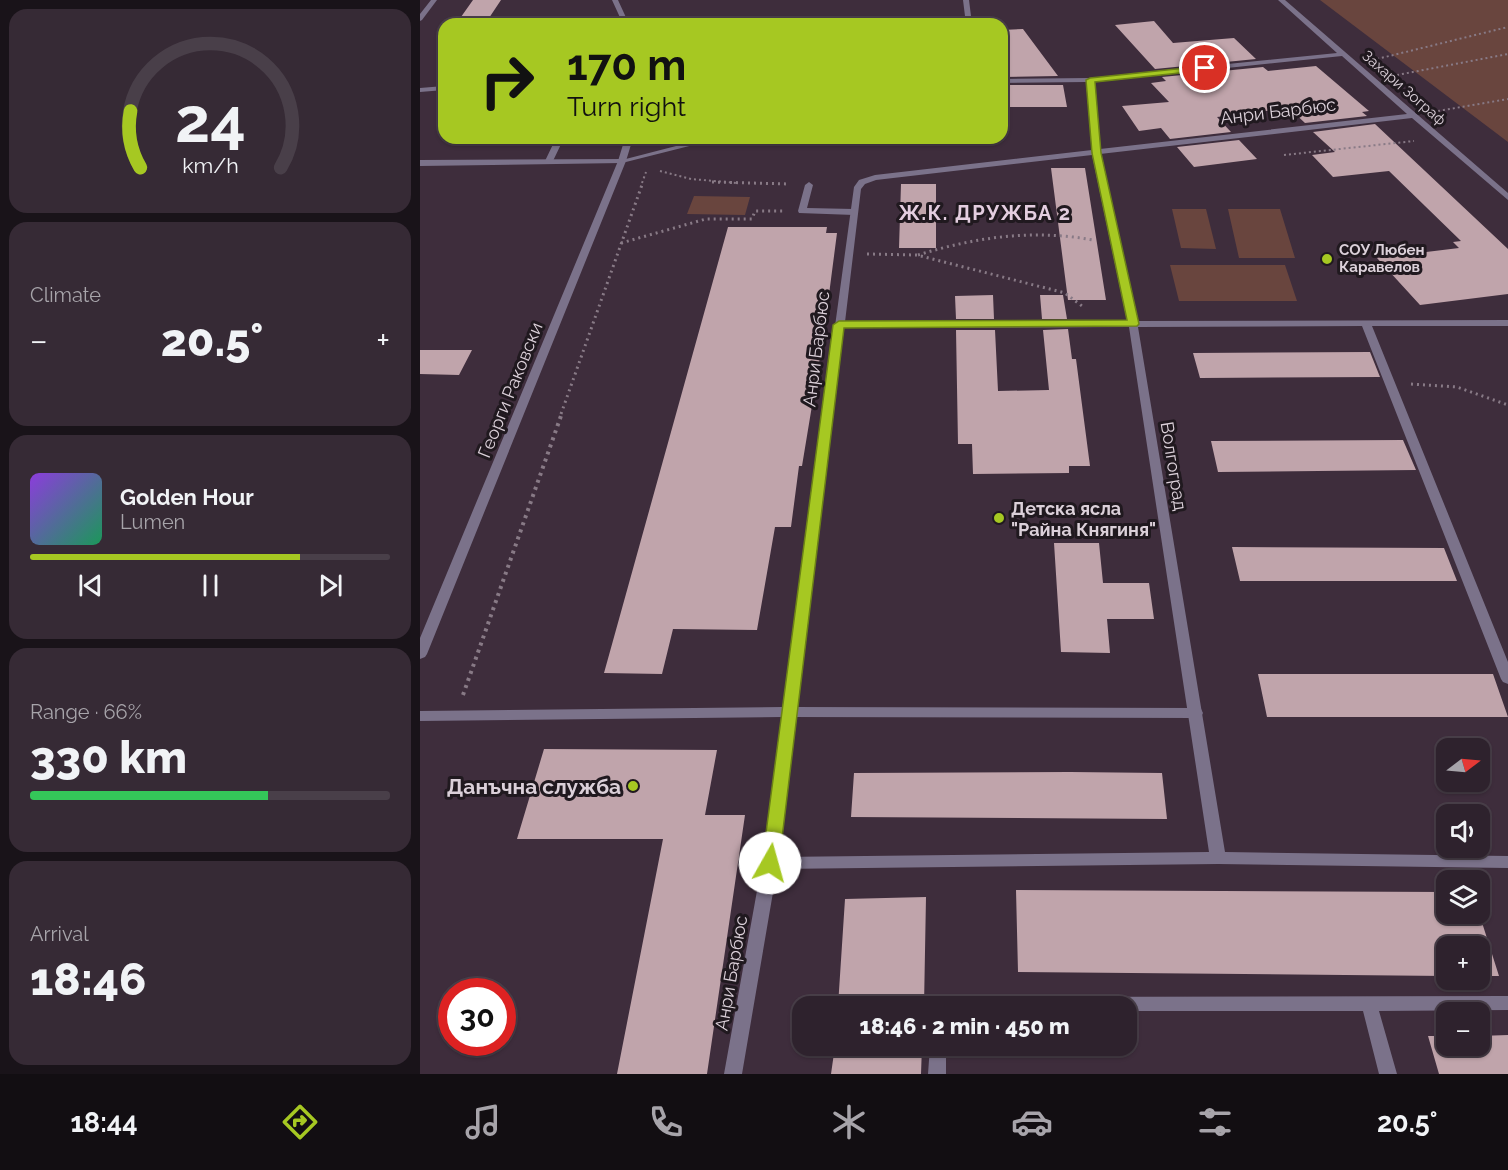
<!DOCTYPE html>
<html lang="en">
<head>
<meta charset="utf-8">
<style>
  :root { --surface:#2e222d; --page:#362a35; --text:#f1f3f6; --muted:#a7a4aa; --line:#493f49; --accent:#a6c822 }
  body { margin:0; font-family:Raleway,sans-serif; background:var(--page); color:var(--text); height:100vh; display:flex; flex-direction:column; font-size:22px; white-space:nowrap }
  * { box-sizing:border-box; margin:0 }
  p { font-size:20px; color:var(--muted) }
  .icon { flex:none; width:33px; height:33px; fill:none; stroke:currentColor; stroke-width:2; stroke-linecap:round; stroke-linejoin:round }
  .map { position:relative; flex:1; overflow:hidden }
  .side { display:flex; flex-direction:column; gap:9px; padding:9px; background:#191319; width:420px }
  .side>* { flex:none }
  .banner { position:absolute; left:18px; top:18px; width:570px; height:126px; border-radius:18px; box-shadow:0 2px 4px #0004,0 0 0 2px var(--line); background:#a6c822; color:#111; overflow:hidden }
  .needle { width:39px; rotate:74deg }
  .tools { position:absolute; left:1016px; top:738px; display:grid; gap:12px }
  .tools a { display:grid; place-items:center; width:54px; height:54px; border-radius:12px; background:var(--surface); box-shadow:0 2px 4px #0004,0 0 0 2px var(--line); font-size:30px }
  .speed { position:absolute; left:18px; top:978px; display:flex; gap:12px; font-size:30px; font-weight:700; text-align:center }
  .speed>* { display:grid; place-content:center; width:78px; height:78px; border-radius:50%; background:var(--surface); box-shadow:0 2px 4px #0004,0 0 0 2px var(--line); line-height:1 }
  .speed .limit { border:9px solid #d22; background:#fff; color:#111 }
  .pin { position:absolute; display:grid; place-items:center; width:51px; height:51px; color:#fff; margin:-26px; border:3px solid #fff; border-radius:50%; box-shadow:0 2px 6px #0007 }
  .me { position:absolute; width:66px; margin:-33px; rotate:7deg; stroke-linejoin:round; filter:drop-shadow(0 0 4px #0008) }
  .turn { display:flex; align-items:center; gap:21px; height:126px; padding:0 30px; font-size:27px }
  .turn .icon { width:78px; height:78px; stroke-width:2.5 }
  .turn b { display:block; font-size:42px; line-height:51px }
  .big { font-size:45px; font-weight:800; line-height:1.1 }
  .side .card { flex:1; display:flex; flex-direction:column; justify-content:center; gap:9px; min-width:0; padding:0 21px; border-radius:18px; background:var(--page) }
  .side .dial { align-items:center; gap:0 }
  .dial svg { height:156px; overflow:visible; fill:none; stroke:var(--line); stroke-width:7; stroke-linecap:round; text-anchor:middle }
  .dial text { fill:var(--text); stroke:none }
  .song { display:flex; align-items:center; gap:18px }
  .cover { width:72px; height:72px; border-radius:9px; background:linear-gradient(135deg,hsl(270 70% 55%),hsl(150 70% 35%)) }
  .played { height:6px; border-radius:3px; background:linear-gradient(90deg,var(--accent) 75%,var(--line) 75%) }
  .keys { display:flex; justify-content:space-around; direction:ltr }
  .heat { display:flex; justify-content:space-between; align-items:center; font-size:33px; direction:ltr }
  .charge { height:9px; border-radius:4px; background:linear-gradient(90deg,#34c759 66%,var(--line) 0) }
  .trip { position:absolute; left:372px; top:996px; width:345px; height:60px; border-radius:18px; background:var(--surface); box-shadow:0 2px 4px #0004,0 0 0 2px var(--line); font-weight:800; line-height:60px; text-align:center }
  .menu { display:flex; height:96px; justify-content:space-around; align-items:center; background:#120e12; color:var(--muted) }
  .menu .icon { width:42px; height:42px }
  .menu .current { color:var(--accent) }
  .menu b { font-size:27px; color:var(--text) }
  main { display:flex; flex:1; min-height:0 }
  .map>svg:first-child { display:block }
  .green { fill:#69453e }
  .building { fill:#c0a4ab }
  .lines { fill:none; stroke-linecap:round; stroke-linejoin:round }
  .path-far2 { stroke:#887a86; stroke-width:2; stroke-dasharray:2 3; stroke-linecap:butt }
  .path-far1 { stroke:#887a86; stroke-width:3; stroke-dasharray:2 4; stroke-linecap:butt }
  .path { stroke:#887a86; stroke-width:4; stroke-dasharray:3 4.5; stroke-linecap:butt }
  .service { fill:#7b728a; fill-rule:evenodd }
  .minor { fill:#7b728a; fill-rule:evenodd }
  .tertiary { fill:#7b728a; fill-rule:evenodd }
  .route { fill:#a6c822; stroke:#6c8216; stroke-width:1.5 }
  .poi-dot { fill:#a6c822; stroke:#20191f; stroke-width:2 }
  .labels { text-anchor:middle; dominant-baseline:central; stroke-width:6; stroke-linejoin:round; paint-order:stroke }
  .far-street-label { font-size:15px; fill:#dbd0d9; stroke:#20191f }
  .far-poi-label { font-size:15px; font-weight:bold; fill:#dbd0d9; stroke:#20191f; text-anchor:start }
  .street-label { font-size:18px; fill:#dbd0d9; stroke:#20191f }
  .poi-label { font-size:18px; font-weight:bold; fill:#dbd0d9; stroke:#20191f; text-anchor:start }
  .far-district-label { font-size:20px; font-weight:bold; letter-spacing:1.5px; fill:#e4cee0; stroke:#20191f }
  .near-poi-label { font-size:21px; font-weight:bold; fill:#dbd0d9; stroke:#20191f; text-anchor:end }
</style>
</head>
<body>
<main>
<section class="side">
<div class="card dial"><svg viewBox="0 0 100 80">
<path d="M14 69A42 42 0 1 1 86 69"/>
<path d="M14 69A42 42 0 0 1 9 40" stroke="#a6c822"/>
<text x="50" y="56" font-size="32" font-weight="700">24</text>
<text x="50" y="72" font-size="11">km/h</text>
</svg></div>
<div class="card"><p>Climate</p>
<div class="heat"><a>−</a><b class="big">20.5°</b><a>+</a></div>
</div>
<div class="card">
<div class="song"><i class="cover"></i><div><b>Golden Hour</b><p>Lumen</p></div></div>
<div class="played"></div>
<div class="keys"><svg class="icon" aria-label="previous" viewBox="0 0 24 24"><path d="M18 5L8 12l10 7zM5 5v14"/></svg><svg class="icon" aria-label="pause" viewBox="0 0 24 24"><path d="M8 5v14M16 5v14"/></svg><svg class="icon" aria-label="next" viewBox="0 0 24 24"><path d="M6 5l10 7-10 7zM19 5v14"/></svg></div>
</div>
<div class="card"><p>Range · 66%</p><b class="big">330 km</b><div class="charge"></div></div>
<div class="card"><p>Arrival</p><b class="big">18:46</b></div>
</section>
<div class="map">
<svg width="1088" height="1074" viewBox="0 0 1088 1074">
  <rect width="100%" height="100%" fill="#3e2d3c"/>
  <path class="green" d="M900 0H1088V142Z
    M274 196 330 197 325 215 267 214Z
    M752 209H786L796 249 761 248Z
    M808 209H860L875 258H819Z
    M750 265H865L877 301H759Z"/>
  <path class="building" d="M53 0H81L65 24H36Z
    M734 21 753 43 814 38 836 59 735 69 695 25Z
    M603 29 638 76 582 77V30Z
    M896 66 949 111 942 112 947 116 885 123 869 108 797 117 811 132 750 139 741 128 719 131 702 106 749 102 731 83 746 81 742 77 843 67 848 71Z
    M582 85H643L647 107H582Z
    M955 124 1088 249V294L1000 305 957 258 1039 248 1033 242 1041 241 969 171 913 177 892 155 915 152 893 132Z
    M819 140 837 159 774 167 757 147Z
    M631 168H665L686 300H648Z
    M481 184H516V248H479Z
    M308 227H407L406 233H417L404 333 382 466H379L371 527H355L337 630 253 629 242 674 184 673Z
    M573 295 574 319H536L535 296Z
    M620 295H643L647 319H622Z
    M648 329 652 359H656L670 466H649V473L553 474 552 444H538L536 330H575L578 391 629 390 623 330Z
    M0 350H52L39 375 0 374Z
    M950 352 960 377 780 378 773 353Z
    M983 440 996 470 798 472 791 441Z
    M634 543H679L683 583H729L734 619H687L690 653 641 652Z
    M812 547 1024 548 1037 581H820Z
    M838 674H1073L1088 717H847Z
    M124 749 297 750 285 815H325L287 1074H197L243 839H97Z
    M650 772 742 773 747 819 431 817 434 773Z
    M596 890 1026 892V914L1059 913 1079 976H1059V946H1026V976L598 972Z
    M506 897 504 1006H418L425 899Z
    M1088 1035V1074H1019L1008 1036H1026V1046H1059V1036Z
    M415 1046H502L501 1074H411Z"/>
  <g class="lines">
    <path class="path-far2" d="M957 59 1088 27
      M977 75 1088 54
      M1018 111 1088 99
      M864 155 994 141
      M240 171 271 179 317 183
      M222 183 226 172"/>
    <path class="path-far1" d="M292 182 369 184
      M201 243 286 219H332L335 211H363
      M447 254 497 255 645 293 662 306
      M498 255C556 237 613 229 673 240
      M991 384 1037 387 1088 405
      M141 414 223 182"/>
    <path class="path" d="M43 695 142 413"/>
    <path class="service" d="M136 138H144L132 163H126L125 161Z
      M287 138H301L202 163 198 161Z
      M389 182 393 185 387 208 434 209 438 212 434 215 379 213 378 211 385 185Z
      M369 707 776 708 781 709 783 713 781 717 776 718 369 717 364 716 362 712 364 708Z
      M1088 996V1010L959 1011 977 1074H959L943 1011H706V1006H515L517 1001 532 997Z
      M510 1046H526V1074H508Z"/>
    <path class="minor" d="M11 0H17L2 20 0 21V14Z
      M543 0H549L552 24H546Z
      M858 0H865L1088 193V200L992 118 680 154 717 321 1088 320V326H952L1088 662V684L1083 682 1081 679 942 326 718 327 805 852 1088 856V868L798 864 357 869 322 1074H304L342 863 362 717 0 721V711L363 707 434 187 439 180 455 175 672 150 666 82 582 83V79L670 78 917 53ZM922 56 987 114 680 149 674 82ZM672 155 707 321 425 322 441 189 445 184 456 180ZM709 327 789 852 358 857 424 328Z
      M24 86V90L0 92V88Z
      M205 159 206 161 202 163 0 166V160Z"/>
    <path class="tertiary" d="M192 0H198L209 24H203Z
      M205 138H213L206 161 7 654 5 657 0 659V638L198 161Z"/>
  </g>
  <path class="route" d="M785 66H788V70L675 82 681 153 719 324 717 326 424 328 359 863 357 868 350 870 344 868 342 863 413 325 419 321 707 320 672 153 666 80 670 78Z"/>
  <g class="poi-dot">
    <circle cx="907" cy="259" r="6"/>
    <circle cx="579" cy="518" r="6"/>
    <circle cx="213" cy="786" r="6"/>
  </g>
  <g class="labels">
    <g class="far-street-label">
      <text transform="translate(984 88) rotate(41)">Захари Зограф</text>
    </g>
    <g class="far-poi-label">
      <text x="919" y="250">СОУ Любен<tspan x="919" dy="17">Каравелов</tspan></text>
    </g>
    <g class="street-label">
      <text transform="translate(858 111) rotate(-7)">Анри Барбюс</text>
      <text transform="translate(396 349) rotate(-83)">Анри Барбюс</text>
      <text transform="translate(90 390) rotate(-68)">Георги Раковски</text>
      <text transform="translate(754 466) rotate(81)">Волгоград</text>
      <text transform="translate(311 973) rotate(-80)">Анри Барбюс</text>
    </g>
    <g class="poi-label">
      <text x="591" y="508">Детска ясла<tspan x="591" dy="21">"Райна Княгиня"</tspan></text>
    </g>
    <g class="far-district-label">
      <text x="565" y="213">Ж.К. ДРУЖБА 2</text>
    </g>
    <g class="near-poi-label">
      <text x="201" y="786">Данъчна служба</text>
    </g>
  </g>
</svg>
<div class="tools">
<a><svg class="needle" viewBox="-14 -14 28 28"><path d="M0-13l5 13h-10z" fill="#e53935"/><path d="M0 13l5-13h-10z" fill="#a7a4aa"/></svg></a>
<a><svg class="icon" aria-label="sound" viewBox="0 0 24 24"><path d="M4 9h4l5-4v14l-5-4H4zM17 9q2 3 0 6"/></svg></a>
<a><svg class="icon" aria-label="layers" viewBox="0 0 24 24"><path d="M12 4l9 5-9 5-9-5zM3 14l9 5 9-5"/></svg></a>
<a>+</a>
<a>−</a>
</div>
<div class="speed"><div class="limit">30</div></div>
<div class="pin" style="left:785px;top:68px;background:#d93025"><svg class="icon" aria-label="arrive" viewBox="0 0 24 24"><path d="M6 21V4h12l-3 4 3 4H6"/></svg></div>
<svg class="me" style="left:350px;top:863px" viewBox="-20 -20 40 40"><circle r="19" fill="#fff"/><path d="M0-13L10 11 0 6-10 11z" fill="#a6c822"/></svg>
<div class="trip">18:46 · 2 min · 450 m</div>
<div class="banner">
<div class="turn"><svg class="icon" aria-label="right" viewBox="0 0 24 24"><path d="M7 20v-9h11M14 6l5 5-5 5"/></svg><div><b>170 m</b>Turn right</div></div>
</div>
</div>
</main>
<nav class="menu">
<b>18:44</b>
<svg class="icon current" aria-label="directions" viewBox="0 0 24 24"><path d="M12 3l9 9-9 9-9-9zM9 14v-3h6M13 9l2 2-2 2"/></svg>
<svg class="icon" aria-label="music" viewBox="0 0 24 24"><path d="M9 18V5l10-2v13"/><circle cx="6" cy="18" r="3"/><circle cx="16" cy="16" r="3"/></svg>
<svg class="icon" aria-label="phone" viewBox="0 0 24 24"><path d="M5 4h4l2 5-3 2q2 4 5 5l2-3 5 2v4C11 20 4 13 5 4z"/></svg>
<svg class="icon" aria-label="climate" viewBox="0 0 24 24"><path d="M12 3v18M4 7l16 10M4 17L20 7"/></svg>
<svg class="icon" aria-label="car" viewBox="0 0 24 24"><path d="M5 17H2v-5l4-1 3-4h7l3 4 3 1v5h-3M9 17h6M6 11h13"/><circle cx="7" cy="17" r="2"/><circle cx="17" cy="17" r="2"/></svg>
<svg class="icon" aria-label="filters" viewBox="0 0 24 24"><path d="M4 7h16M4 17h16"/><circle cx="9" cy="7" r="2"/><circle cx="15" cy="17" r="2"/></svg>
<b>20.5°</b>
</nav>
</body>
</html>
